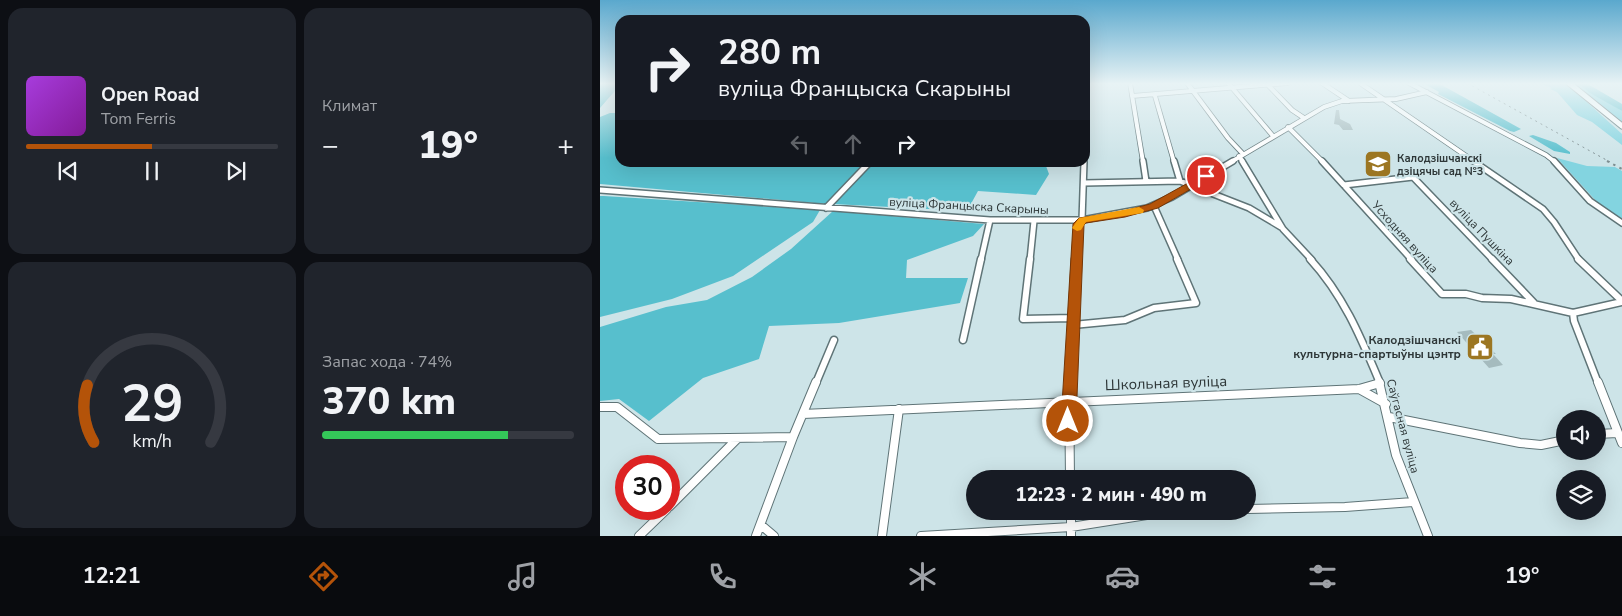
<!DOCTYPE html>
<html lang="ru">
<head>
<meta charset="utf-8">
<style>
  :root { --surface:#171b24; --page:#20242c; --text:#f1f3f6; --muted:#9ea1a6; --line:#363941; --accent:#b45309 }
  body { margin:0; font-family:"Nunito Sans",sans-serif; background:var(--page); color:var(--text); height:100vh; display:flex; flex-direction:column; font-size:19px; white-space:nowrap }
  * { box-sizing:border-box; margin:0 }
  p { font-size:16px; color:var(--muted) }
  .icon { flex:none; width:28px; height:28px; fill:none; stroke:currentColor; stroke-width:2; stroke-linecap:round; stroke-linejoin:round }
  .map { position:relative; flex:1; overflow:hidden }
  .details { display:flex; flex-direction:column; gap:8px; padding:8px; background:#0d0f14; width:600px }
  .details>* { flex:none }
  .top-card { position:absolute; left:15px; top:15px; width:475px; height:152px; border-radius:15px; box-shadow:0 5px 20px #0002; background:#171b24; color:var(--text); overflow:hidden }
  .fabs { position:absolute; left:956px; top:410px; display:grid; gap:10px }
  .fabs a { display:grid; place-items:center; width:50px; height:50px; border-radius:50%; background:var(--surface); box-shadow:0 5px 20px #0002; font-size:25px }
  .speed { position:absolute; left:15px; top:455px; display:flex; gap:10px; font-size:25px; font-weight:700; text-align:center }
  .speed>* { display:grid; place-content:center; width:65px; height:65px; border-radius:50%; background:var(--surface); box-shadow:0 5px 20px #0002; line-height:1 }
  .speed .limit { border:8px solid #d22; background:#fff; color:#111 }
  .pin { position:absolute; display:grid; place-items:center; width:42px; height:42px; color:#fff; margin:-21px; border:2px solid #fff; border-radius:50%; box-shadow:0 1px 5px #0007 }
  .me { position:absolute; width:55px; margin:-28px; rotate:0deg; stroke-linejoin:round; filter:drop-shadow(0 0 4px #0008) }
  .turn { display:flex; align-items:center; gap:18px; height:105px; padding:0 20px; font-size:22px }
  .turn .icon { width:65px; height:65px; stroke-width:2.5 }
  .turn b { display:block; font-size:35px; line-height:42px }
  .lanes { display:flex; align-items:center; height:48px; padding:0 20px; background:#0003; justify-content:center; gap:25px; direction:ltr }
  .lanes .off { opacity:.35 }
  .big { font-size:38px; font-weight:800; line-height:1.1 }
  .details .tile { flex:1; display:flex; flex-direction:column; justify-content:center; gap:8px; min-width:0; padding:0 18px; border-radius:15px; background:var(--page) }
  .details .dial { align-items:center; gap:0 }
  .dial svg { height:130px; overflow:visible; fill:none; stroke:var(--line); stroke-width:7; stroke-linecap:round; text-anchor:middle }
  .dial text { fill:var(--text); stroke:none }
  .song { display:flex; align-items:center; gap:15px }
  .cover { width:60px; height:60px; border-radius:8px; background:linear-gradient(135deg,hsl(280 70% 55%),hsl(290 70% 35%)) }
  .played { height:5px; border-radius:2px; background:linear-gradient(90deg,var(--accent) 50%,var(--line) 50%) }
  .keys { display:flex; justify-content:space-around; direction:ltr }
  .heat { display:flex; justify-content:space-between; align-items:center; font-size:28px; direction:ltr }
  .charge { height:8px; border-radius:4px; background:linear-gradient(90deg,#34c759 74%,var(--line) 0) }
  .details .tiles { flex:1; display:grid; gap:8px; grid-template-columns:repeat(2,1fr) }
  .trip { position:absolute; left:366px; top:470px; width:290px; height:50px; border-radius:25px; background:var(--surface); box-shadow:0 5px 20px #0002; font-weight:800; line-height:50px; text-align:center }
  .dock { display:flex; height:80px; justify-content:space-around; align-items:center; background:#090b0e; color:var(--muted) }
  .dock .icon { width:35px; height:35px }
  .dock .selected { color:var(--accent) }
  .dock b { font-size:22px; color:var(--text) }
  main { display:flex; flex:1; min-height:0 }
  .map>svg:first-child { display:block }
  .green { fill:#83d4e0 }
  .forest { fill:#57bfcd }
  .building { fill:#a5bbbe }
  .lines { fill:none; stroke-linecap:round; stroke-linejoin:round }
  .minor-far3-casing { stroke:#5f7477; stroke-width:5.5 }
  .minor-far2-casing { stroke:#5f7477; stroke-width:8 }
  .minor-far1-casing { stroke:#5f7477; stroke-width:9 }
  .minor-casing { stroke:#5f7477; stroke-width:10 }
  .major-casing { stroke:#5f7477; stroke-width:7 }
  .minor-far3 { stroke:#fff; stroke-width:4 }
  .minor-far2 { stroke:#fff; stroke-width:5 }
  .minor-far1 { stroke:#fff; stroke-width:6 }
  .minor { stroke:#fff; stroke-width:8 }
  .major { stroke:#fff; stroke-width:5 }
  .rail-far1 { stroke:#7e8e91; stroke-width:1; stroke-dasharray:2 4; stroke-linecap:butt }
  .rail { stroke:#7e8e91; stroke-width:2; stroke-dasharray:2.5 4.5; stroke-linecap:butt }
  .route { fill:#b45309; stroke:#753606 }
  .slow { fill:#f59e0b }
  .labels { text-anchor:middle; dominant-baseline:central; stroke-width:4.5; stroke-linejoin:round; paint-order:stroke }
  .far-poi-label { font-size:11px; font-weight:bold; fill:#2e3738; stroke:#cde4e8; text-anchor:start }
  .street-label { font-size:12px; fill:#2e3738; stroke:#cde4e8 }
  .poi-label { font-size:12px; font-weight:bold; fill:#2e3738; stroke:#cde4e8; text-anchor:end }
  .near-street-label { font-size:15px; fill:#2e3738; stroke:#cde4e8 }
</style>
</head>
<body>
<main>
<section class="details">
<div class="tiles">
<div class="tile">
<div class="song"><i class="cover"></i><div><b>Open Road</b><p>Tom Ferris</p></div></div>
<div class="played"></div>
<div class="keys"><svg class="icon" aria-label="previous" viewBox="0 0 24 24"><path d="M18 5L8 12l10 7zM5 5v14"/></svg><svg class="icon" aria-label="pause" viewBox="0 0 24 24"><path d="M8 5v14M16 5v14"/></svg><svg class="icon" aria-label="next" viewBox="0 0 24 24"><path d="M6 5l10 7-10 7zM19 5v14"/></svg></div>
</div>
<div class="tile"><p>Климат</p>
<div class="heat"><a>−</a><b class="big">19°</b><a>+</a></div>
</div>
<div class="tile dial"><svg viewBox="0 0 100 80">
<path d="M14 69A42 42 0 1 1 86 69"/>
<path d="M14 69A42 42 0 0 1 10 34" stroke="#b45309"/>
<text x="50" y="56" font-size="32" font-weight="700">29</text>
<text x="50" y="72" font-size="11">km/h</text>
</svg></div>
<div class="tile"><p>Запас хода · 74%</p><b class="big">370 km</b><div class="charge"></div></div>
</div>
</section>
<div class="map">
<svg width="1022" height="536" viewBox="0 0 1022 536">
  <rect width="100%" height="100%" fill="#cde4e8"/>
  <path class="green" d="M938 83 967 84 1022 134V145L992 122 977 115 957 92 950 89 952 88Z
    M972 83H978L1022 111V123Z
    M957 158 987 166 1015 167 1022 171V219L997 202Z"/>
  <path class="forest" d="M0 83H20V85L0 108Z
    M823 83H838L921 129 914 132 910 131 838 94 839 92Z
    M978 83H986L1022 104V111L990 93Z
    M10 113H20V162L266 163 226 204 0 184V117Z
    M933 135 956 143 970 152V154L954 151 929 136Z
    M273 163H430V165L446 166 449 174 436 195 378 191 367 211 233 204Z
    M0 196H4L220 210 213 222 133 276 72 299 0 317Z
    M233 211 384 224 373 236 307 260 306 278H368L360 303 239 323 169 326 159 359 103 378 49 421 19 399 0 401V327L66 307 107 300 152 277 191 249Z"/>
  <path class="building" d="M736 110H739L740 119 750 124 753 130H743L739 125 734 124Z
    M871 330 896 354H893L903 365 889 368 857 332Z"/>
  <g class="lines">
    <g class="minor-far3-casing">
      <path id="minor-far3" d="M530 83 543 162
        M587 83 628 138 643 154
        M628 83 673 136
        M722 83 749 101
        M760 83 875 162
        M809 83 946 155 955 162
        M667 84 692 110 704 118
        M532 96 688 83
        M555 96 574 162
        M688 127 723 162
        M639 156 643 162
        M631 162 724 107 742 101 796 99 827 92"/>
    </g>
    <g class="minor-far2-casing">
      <path id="minor-far2" d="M543 161 546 181
        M574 161 580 181
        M642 161 683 229 712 260
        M722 161 812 260
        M873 161 943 209 954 222 979 260
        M954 161 990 201 1022 223
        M484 183 580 181 649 208 681 227
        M744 185 813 177 893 260
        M0 190 390 220H482L547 208 572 197 633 161
        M554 206 578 260
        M226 208 270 162
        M381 260 390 220
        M430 260 434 221
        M475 260 477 227 482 220 484 162"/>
    </g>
    <g class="minor-far1-casing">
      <path id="minor-far1" d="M430 259 423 319 473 318
        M710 259C744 296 761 338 780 383
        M810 259 842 294H866L882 298 911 299 973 313 1022 302
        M892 259 934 303
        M978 259 1022 301
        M973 313 974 321 998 383
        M473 325 525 320 554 308 596 303 577 259
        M363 340 381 259
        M216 383 234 340
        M469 383 475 259"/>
    </g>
    <g class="minor-casing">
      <path id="minor" d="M469 382 470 479
        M779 382 796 455 828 536
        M998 382 1022 443
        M759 389 786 404
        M0 407H17L58 439 193 437
        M203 414 759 389 780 383
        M789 417 920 443 941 445 965 440
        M998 434 1017 433
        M69 507 137 439
        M648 509 745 507 813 502
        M471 511V536
        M161 525 174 536
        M39 536 67 509
        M156 536 193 437 216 382
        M282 536 299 409
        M321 536 471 527 553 514 605 511"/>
    </g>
    <g class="major-casing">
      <path id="major" d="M969 83 1022 126"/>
    </g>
    <use href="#minor-far3" class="minor-far3"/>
    <use href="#minor-far2" class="minor-far2"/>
    <use href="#minor-far1" class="minor-far1"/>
    <use href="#minor" class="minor"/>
    <use href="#major" class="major"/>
    <path class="rail-far1" d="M867 83 1010 162"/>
    <path class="rail" d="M1007 161 1022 169"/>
  </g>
  <linearGradient id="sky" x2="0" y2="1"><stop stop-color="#5aa8cd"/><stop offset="0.53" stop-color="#e8f3f5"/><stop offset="1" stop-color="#e8f3f5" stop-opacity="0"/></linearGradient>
  <rect width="1022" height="158" fill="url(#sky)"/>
  <path class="route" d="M606 173 611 176 610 178 558 208 525 217 486 223 484 225 476 421 474 425 468 427 463 425 461 421 473 224 479 218 524 211 550 204Z"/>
  <path class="slow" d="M539 207 544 210 543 213 486 222 481 230 477 231 472 228 479 218Z"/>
  <defs>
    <g id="school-square" transform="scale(1.4375)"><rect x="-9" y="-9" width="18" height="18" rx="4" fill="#9c7622" stroke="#cde4e8"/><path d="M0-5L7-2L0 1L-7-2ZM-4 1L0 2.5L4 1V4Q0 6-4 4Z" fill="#fff"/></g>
    <g id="civic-square" transform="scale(1.4375)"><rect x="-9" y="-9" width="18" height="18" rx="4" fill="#9c7622" stroke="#cde4e8"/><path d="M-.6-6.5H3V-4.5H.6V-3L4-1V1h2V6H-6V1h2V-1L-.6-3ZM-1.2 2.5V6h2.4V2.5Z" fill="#fff"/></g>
  </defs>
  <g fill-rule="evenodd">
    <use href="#school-square" x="778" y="164"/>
    <use href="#civic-square" x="880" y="347"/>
  </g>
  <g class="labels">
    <g class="far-poi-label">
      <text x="797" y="158">Калодзішчанскі<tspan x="797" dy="13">дзіцячы сад №3</tspan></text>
    </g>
    <g class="street-label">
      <text transform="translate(369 206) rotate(3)">вуліца Францыска Скарыны</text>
      <text transform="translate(882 232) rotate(46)">вуліца Пушкіна</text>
      <text transform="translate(805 237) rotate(48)">Усходняя вуліца</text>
      <text transform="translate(803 426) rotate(75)">Саўгасная вуліца</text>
    </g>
    <g class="poi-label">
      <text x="861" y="340">Калодзішчанскі<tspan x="861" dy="14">культурна-спартыўны цэнтр</tspan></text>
    </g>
    <g class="near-street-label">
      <text transform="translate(566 383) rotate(-2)">Школьная вуліца</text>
    </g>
  </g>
</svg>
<div class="fabs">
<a><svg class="icon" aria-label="sound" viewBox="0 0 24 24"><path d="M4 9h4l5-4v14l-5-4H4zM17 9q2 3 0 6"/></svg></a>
<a><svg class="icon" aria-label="layers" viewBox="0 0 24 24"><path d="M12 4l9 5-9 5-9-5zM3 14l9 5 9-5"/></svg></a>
</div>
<div class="speed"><div class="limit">30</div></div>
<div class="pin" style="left:606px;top:176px;background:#d93025"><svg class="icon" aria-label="arrive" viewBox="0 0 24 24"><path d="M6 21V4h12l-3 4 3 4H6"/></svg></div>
<svg class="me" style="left:468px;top:421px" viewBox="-20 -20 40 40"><circle r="17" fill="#b45309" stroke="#fff" stroke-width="3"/><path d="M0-11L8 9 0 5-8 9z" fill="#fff"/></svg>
<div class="trip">12:23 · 2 мин · 490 m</div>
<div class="top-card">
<div class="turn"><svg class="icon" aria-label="right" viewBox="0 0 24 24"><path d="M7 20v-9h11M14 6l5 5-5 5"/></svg><div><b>280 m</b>вуліца Францыска Скарыны</div></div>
<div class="lanes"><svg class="icon off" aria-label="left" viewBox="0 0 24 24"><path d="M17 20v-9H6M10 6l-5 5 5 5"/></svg><svg class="icon off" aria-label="ahead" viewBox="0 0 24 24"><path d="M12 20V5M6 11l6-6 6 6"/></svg><svg class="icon" aria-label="right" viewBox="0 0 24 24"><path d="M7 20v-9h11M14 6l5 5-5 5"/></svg></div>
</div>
</div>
</main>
<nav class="dock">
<b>12:21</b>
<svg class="icon selected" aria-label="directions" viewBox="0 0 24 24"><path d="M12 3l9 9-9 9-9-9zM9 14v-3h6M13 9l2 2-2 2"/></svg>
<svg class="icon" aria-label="music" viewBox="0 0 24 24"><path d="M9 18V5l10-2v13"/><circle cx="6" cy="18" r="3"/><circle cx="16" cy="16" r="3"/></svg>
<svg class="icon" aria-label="phone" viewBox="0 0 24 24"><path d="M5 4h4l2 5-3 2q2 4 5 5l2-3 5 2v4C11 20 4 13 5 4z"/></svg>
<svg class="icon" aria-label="climate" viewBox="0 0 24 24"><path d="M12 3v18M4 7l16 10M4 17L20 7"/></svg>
<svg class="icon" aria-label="car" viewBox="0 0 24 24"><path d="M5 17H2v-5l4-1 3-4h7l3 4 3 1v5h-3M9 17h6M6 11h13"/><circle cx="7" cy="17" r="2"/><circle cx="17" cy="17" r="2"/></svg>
<svg class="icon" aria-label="filters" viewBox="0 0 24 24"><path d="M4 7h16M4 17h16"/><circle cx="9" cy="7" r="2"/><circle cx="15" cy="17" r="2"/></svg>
<b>19°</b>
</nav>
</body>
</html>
